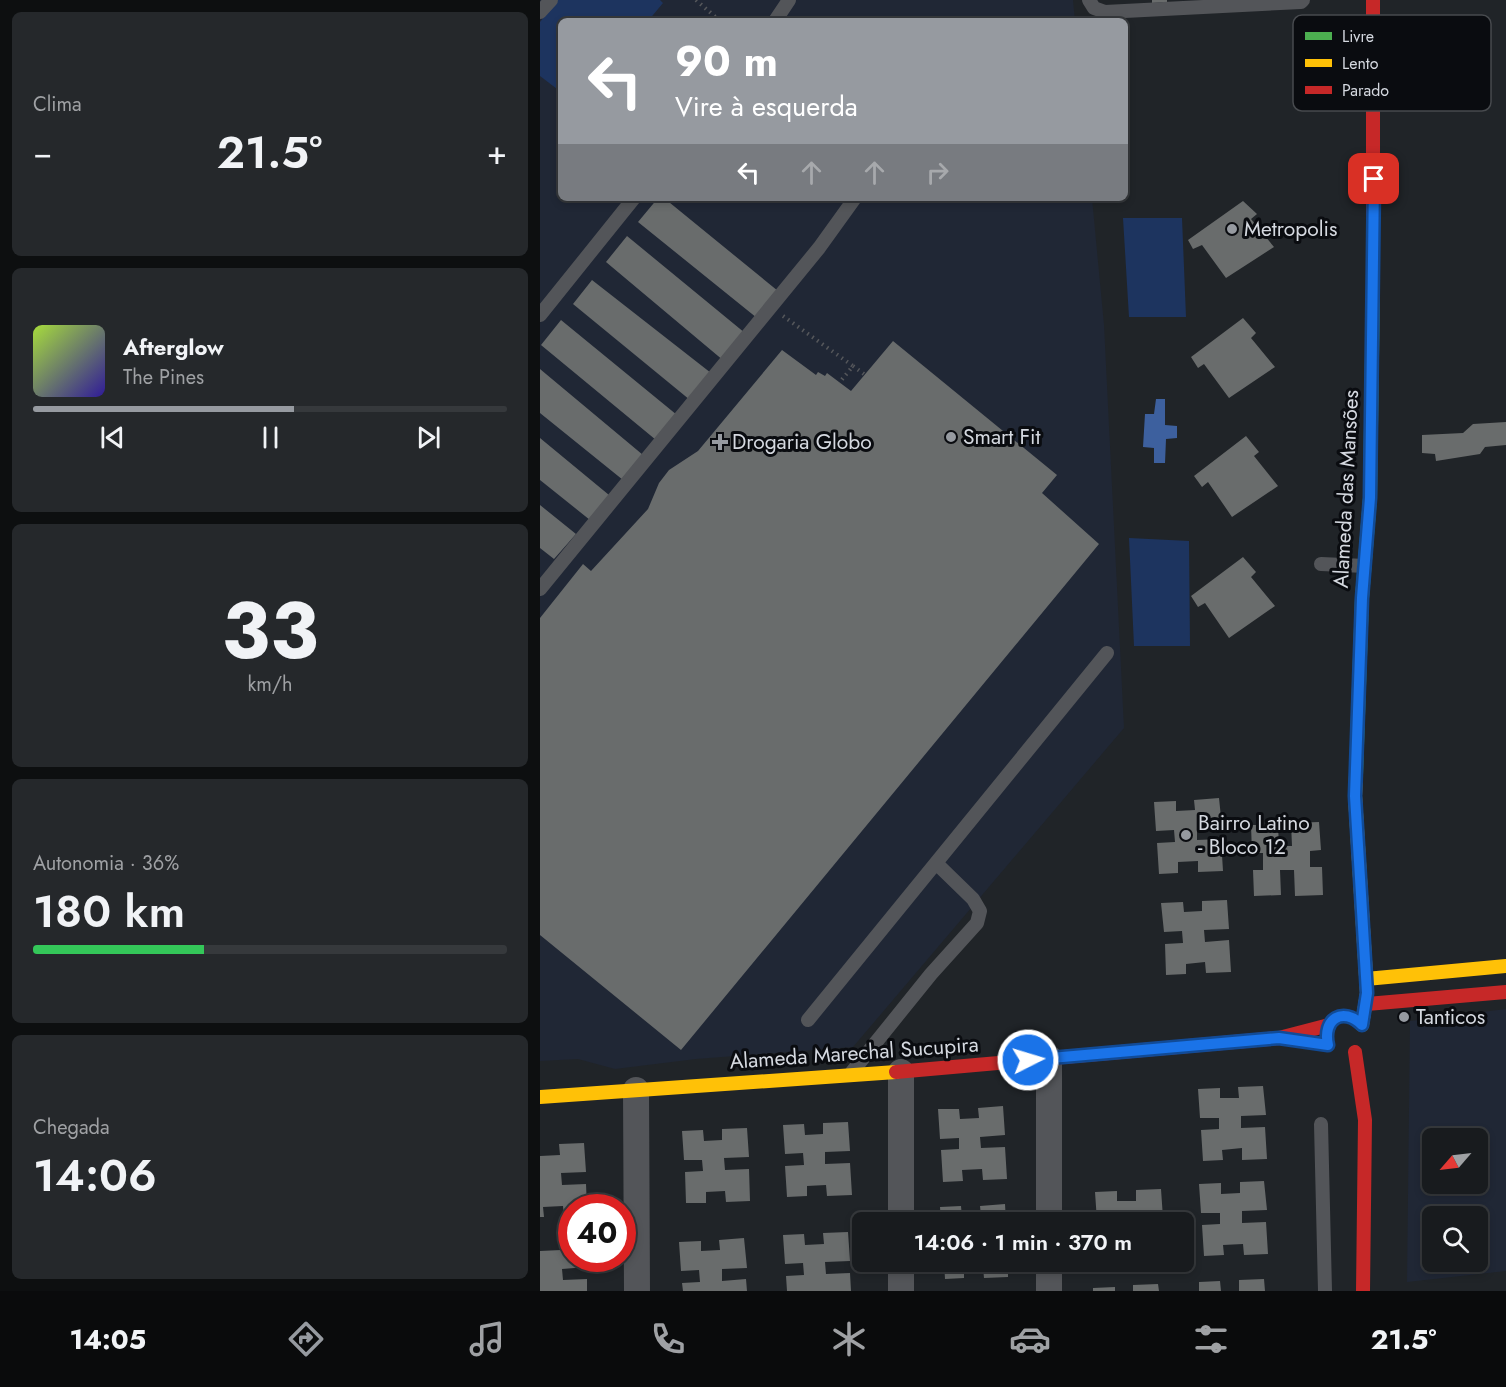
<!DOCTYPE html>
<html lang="pt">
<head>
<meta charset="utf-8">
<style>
  :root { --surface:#181b1e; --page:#25282b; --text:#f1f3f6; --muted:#9fa1a4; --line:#36393c; --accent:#969aa0 }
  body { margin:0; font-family:Jost,sans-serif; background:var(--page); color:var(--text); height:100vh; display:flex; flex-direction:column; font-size:22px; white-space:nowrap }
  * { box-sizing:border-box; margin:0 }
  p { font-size:20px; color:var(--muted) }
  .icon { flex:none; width:33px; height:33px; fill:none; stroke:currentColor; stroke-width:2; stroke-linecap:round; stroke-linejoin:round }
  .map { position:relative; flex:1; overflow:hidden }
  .drawer { display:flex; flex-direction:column; gap:12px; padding:12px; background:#0d0f10; width:540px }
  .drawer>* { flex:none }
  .top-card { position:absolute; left:18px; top:18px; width:570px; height:183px; border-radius:9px; box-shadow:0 3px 9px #0003,0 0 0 2px var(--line); background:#969aa0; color:#fff; overflow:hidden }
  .needle { width:39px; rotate:242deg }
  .fabs { position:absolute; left:882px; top:1128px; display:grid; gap:12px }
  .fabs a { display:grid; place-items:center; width:66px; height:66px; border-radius:9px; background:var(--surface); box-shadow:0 3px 9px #0003,0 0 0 2px var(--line); font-size:30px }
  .speed { position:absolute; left:18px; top:1194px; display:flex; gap:12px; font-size:30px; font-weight:700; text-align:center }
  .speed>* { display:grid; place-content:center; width:78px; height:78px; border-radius:50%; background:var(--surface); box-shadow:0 3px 9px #0003,0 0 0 2px var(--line); line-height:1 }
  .speed .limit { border:9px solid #d22; background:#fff; color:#111 }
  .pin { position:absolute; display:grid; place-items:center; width:51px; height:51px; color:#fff; margin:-26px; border-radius:12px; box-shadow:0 3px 9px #0006 }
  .me { position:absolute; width:66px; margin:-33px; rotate:85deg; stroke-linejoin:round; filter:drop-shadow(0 0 4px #0008) }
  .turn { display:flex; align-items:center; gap:21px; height:126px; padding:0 18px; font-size:27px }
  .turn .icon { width:78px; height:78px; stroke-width:2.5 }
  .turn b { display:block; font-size:42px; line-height:51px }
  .lanes { display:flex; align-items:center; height:57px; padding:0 18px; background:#0003; justify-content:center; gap:30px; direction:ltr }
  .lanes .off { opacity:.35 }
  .big { font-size:45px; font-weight:600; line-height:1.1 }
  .drawer .tile { flex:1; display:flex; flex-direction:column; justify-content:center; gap:9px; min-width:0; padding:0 21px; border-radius:9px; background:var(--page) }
  .drawer .dial { align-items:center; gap:0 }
  .dial b { font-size:78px; line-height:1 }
  .song { display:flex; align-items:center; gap:18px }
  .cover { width:72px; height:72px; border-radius:9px; background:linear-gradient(135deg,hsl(80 70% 55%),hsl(250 70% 35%)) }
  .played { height:6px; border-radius:3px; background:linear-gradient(90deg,var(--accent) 55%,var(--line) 55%) }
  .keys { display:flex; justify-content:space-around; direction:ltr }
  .heat { display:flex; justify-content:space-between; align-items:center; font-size:33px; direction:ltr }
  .charge { height:9px; border-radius:4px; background:linear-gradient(90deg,#34c759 36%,var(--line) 0) }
  .trip { position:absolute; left:312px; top:1212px; width:342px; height:60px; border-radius:9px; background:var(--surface); box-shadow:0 3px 9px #0003,0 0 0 2px var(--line); font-weight:600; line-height:60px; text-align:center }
  .dock { display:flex; height:96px; justify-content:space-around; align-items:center; background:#0a0b0c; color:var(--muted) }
  .dock .icon { width:42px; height:42px }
  .dock .selected { color:var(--accent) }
  .dock b { font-size:27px; color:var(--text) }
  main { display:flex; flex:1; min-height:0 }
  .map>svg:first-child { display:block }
  .built { fill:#202735; fill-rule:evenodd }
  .green { fill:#1d345f }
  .water { fill:#3d609e }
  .building { fill:#696c6c }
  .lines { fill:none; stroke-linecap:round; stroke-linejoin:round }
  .path { stroke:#55575b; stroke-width:4; stroke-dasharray:1.5 4.5; stroke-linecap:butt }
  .lane { stroke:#535559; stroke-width:14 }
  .street { stroke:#535559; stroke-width:26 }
  .fast { stroke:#4caf50; stroke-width:14 }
  .slow { stroke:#ffc107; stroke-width:14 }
  .jam { stroke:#c62828; stroke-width:14 }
  .route-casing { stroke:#114b97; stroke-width:15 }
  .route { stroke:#1a73e8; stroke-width:10 }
  .poi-dot { fill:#969aa0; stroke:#0a0c10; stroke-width:2 }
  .labels { text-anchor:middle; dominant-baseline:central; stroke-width:6; stroke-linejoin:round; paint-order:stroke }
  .poi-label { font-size:21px; fill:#d5d9e0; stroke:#0a0c10; text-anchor:start }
  .street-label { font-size:21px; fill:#d5d9e0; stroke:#0a0c10 }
  .key { fill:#0a0c10; stroke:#474a4e; stroke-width:1.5 }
  .key-label { font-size:16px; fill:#d5d9e0 }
</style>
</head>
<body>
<main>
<section class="drawer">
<div class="tile"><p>Clima</p>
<div class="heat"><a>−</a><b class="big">21.5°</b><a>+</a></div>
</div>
<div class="tile">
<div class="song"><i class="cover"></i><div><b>Afterglow</b><p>The Pines</p></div></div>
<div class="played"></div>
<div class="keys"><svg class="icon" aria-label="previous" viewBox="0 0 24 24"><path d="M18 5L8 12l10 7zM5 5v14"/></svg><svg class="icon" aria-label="pause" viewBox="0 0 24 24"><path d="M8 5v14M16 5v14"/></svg><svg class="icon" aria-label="next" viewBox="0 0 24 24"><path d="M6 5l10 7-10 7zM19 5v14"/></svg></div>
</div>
<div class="tile dial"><b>33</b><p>km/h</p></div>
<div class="tile"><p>Autonomia · 36%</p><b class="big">180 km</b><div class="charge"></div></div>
<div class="tile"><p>Chegada</p><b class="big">14:06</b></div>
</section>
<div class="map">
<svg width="966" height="1291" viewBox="0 0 966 1291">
  <rect width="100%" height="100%" fill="#202428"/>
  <path class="built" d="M0 0H533L535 21H21V198H552L564 325 584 728 313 1047 156 1059 75 1069 38 1059 0 1061Z
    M966 1009V1271L867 1282 870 1021ZM892 1138H938V1184H892ZM892 1216H938V1262H892Z"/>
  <path class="green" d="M18 0H120L123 3 108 21H21V92L0 76V22Z
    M583 218H642L646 317H589Z
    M589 538 649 541 650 646H594Z"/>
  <path class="water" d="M616 399H625V425L637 426V438L626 439 625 463H614V448L603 447 605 414H614Z"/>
  <path class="building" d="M612 0H627V2L612 3Z
    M118 198H124L238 291 217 318 98 222Z
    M703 201 717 214 711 219 734 247 686 278 662 245 653 249 648 240Z
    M87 236 205 333 184 361 66 262Z
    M52 280 171 373 150 400 33 304Z
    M703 318 716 333 711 338 735 367 689 398 664 364 658 368 651 357Z
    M21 320 137 415 116 440 1 345Z
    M353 341 517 475 502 493 559 544 141 1050 0 935V618L43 564 51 571 108 509 119 483 129 470 158 451 242 350 276 375 278 372 285 376 287 373 311 391Z
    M0 369 103 455 83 480 0 413Z
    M966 422V445L945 447 940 454 896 461 895 454 882 453V435L923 433 933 424Z
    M706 436 719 452 714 456 738 486 692 517 668 482 662 487 654 476Z
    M0 438 69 495 50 520 0 480Z
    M0 505 36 534 14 559 0 548Z
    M703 557 716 572 711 577 735 606 689 638 665 603 658 607 651 596Z
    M679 798 682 827 657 829V840L681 839 683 871 658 872V861L638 862V873L619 874 617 843 635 842 634 830 616 831 614 802 636 801V811L655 810 654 800Z
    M779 822 781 850 770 851V867H782L783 895 755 896 754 870H740L741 895 714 896 713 870H723V853H712L711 825H738L739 846H752L751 823Z
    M687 900 689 929 664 930 665 942 689 940 691 972 666 973 665 962 646 964V974L626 975 625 944 643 943 642 931 624 932 621 903 643 902 644 912 662 911V901Z
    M723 1086 726 1115 701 1116V1128L725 1127 727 1159 702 1160V1148L682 1150 683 1160 663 1161 661 1130 679 1129V1118H660L658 1089 680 1088V1098H699L698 1087Z
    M463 1106 465 1135 440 1137 441 1148 465 1147 467 1179 443 1180 442 1169 422 1170 423 1181 403 1182 401 1150 419 1149V1138L400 1139 398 1109H419L420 1119 439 1118 438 1108Z
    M308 1122 310 1151 285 1152V1164L310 1163 312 1195 287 1196 286 1185 267 1186V1196L247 1197 245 1166 264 1165 263 1153 245 1154 243 1125 264 1124 265 1135 283 1134V1123Z
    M207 1128 209 1157 184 1158 185 1170 209 1169 210 1201 186 1202 185 1191 166 1192V1203H146L145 1172 163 1171 162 1160H144L142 1131 163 1130 164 1141 182 1140V1129Z
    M44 1143 46 1172 21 1173 22 1185 46 1184 47 1208H32V1217H24L23 1206 3 1207 4 1217H0V1156L20 1155 19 1144Z
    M724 1181 727 1210 702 1211V1223L726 1222 728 1254 704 1255 703 1244 683 1245 684 1255 664 1256 662 1225 680 1224V1213H661L659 1184 681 1183V1194L700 1193V1182Z
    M621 1189 623 1218 598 1219V1222L557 1221 555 1192 577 1191V1201H596V1190Z
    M465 1204 466 1222H401L400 1207 421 1206 422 1217 441 1216 440 1206Z
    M308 1232 310 1261 285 1262 286 1274 310 1273 311 1291H247L246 1276 264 1275 263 1263 245 1264 243 1235 264 1234 265 1245 284 1244 283 1233Z
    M204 1238 207 1268 182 1269V1281L206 1279 207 1291H143L142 1283 160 1282 159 1270 141 1271 139 1242 161 1241V1251L180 1250 179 1240Z
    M32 1239V1258H46L47 1267 22 1269 23 1280 47 1279V1291H0V1251L21 1250 20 1240Z
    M404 1262H468V1277L444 1278 443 1267 424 1268V1278L405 1279Z
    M724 1279 725 1291H699V1280Z
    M680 1281 681 1291H659V1282Z
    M618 1284 619 1291H593V1285Z
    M575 1287V1291H553V1288Z"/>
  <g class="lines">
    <path class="path" d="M156 0 180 21
      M243 316 313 366 299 383
      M313 366 324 374"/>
    <path class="lane" d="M549 0 554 8 565 12 761 2 763 0
      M0 12 11 0
      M235 21 249 0
      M0 315 94 198
      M781 564 825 566
      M0 589 279 248 315 198
      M268 1020 567 653
      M312 1072 391 974 437 923 440 911 433 899 396 863
      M781 1124 785 1291"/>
    <path class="street" d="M509 1058V1222
      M96 1090 97 1291
      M361 1222V1072
      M361 1262V1291
      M509 1262V1291"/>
    <path class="fast" d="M816 775 822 598 830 498 833 288"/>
    <path class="slow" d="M816 775 815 796 827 993 822 1025
      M826 979 966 966
      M0 1097 356 1072"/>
    <path class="jam" d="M833 0V288
      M827 1004 966 992
      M815 1052 825 1120 823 1291
      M356 1072 739 1038 789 1025"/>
  </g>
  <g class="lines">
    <g class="route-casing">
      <path id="route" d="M488 1060 739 1038 788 1045C782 1019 803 1006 822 1025L827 993 815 796 822 598 830 498 834 179"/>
    </g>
    <use href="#route" class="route"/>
  </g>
  <g class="poi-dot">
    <circle cx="692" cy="229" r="6"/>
    <circle cx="411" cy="437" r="6"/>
    <path d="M177 433h6v6h6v6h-6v6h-6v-6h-6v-6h6z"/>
    <circle cx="646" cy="835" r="6"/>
    <circle cx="864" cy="1017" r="6"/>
  </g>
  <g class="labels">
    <g class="poi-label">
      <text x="704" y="229">Metropolis</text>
      <text x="423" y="437">Smart Fit</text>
      <text x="192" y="442">Drogaria Globo</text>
      <text x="658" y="823">Bairro Latino<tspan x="658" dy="24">- Bloco 12</tspan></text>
      <text x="876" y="1017">Tanticos</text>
    </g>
    <g class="street-label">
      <text transform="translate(806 489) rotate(-87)">Alameda das Mansões</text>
      <text transform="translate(314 1053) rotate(-4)">Alameda Marechal Sucupira</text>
    </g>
  </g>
  <rect x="753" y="15" width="198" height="96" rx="9" class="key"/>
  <rect x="765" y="32" width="27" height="8" fill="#4caf50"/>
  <rect x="765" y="59" width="27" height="8" fill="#ffc107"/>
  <rect x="765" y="86" width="27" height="8" fill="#c62828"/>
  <g class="key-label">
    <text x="802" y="42">Livre</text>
    <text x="802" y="69">Lento</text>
    <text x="802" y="96">Parado</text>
  </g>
</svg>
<div class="fabs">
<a><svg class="needle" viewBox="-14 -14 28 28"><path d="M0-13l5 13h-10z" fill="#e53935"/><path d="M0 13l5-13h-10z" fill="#9fa1a4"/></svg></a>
<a><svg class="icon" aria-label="search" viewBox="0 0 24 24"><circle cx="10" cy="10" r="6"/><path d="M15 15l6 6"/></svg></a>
</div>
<div class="speed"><div class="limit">40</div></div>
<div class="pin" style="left:834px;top:179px;background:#d93025"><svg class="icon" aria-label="arrive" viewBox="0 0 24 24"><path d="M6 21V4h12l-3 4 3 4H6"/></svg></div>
<svg class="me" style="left:488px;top:1060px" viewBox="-20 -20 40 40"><circle r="17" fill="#1a73e8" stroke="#fff" stroke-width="3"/><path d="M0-11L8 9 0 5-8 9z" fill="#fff"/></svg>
<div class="trip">14:06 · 1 min · 370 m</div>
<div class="top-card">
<div class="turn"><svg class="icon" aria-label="left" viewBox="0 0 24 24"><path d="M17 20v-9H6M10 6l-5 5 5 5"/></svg><div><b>90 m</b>Vire à esquerda</div></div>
<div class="lanes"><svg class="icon" aria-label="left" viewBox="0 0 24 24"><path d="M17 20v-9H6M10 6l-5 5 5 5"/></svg><svg class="icon off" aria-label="ahead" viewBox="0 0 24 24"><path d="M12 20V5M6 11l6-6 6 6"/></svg><svg class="icon off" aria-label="ahead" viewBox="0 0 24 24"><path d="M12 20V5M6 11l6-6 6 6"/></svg><svg class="icon off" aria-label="right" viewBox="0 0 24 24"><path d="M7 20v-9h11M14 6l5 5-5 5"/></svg></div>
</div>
</div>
</main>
<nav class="dock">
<b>14:05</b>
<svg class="icon selected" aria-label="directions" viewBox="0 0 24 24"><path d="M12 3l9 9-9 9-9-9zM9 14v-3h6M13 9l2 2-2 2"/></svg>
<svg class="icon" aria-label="music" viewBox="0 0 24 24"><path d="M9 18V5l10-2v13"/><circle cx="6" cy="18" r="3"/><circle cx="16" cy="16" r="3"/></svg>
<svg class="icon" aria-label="phone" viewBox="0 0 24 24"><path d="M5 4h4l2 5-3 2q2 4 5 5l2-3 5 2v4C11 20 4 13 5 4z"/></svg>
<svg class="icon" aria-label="climate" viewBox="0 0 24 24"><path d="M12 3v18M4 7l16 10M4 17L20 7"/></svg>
<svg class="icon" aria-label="car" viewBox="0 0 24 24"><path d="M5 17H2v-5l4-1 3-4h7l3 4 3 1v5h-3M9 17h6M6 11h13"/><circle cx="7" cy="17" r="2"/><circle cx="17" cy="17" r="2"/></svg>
<svg class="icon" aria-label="filters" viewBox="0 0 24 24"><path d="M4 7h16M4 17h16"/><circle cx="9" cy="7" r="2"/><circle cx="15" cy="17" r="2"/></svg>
<b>21.5°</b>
</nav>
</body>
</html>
